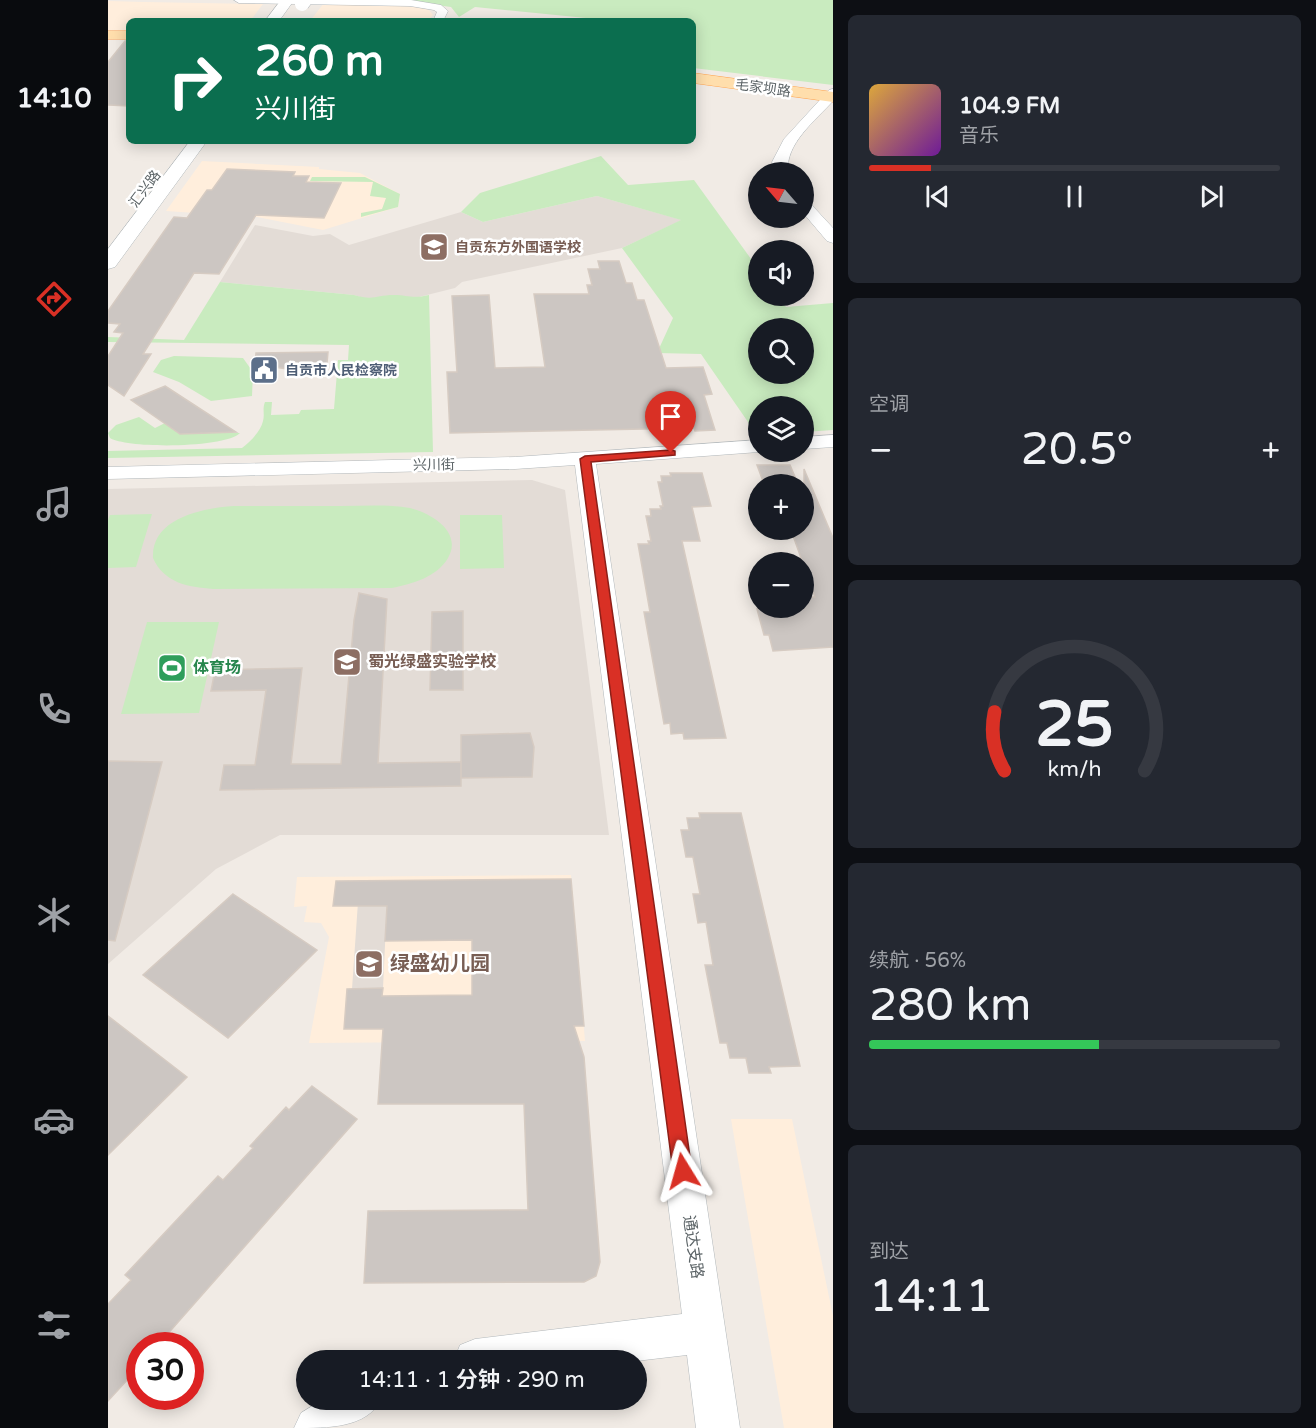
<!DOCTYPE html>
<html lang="zh">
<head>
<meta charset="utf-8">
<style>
  :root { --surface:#171b24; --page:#242831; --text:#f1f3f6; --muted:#9ea1a6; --line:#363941; --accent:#d93025 }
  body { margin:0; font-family:"Varela Round","Noto Sans SC",sans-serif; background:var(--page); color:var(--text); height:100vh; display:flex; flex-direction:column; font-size:22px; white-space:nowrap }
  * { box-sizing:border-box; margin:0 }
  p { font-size:20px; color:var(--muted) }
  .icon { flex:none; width:33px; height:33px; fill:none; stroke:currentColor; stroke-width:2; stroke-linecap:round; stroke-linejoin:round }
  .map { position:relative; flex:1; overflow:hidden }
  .drawer { display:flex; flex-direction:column; gap:15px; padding:15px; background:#0d0f14; width:483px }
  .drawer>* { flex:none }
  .top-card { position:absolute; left:18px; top:18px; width:570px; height:126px; border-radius:9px; box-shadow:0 3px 15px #0003; background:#0b6e4f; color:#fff; overflow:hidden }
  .needle { width:39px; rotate:298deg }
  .tools { position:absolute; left:640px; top:162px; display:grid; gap:12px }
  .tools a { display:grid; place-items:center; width:66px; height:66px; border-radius:50%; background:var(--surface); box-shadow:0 3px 15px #0003; font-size:30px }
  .speed { position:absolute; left:18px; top:1332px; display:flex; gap:12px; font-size:30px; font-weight:700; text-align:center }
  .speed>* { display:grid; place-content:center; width:78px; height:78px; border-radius:50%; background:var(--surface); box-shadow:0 3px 15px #0003; line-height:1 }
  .speed .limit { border:9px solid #d22; background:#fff; color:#111 }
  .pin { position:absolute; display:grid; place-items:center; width:51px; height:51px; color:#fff; margin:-62px -26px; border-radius:50% 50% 50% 0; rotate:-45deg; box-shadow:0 0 6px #0007 }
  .pin .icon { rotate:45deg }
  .me { position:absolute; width:66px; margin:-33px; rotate:352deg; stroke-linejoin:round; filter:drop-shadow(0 0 4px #0008) }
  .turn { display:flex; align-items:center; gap:21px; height:126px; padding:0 30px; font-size:27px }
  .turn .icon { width:78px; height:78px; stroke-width:2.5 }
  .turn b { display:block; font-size:42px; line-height:51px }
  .big { font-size:45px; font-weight:600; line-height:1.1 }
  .drawer .tile { flex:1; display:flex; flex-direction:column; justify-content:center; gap:9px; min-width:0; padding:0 21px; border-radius:9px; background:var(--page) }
  .drawer .dial { align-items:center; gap:0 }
  .dial svg { height:156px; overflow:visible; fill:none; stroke:var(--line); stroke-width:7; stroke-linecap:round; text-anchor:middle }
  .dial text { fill:var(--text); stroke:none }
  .song { display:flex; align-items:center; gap:18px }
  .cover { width:72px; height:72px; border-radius:9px; background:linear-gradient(135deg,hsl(40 70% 55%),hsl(280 70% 35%)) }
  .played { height:6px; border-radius:3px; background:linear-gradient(90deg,var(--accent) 15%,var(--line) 15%) }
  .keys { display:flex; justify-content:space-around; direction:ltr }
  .heat { display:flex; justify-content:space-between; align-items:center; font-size:33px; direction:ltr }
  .charge { height:9px; border-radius:4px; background:linear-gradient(90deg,#34c759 56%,var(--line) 0) }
  .trip { position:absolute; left:188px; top:1350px; width:351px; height:60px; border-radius:30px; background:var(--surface); box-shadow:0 3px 15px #0003; font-weight:600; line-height:60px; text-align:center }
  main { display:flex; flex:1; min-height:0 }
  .tab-bar { display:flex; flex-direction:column; width:108px; justify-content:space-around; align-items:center; background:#090b0e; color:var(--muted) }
  .tab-bar .icon { width:42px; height:42px }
  .tab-bar .selected { color:var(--accent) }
  .tab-bar b { font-size:27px; color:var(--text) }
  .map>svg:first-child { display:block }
  .commercial { fill:#ffeedc }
  .education { fill:#e3dcd6 }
  .green { fill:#c9ebbf; fill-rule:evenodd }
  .building { fill:#ccc6c2; stroke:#d6cbc2; stroke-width:1.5 }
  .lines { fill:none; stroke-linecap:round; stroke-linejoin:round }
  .minor-casing { stroke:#b2b8bb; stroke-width:1 }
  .secondary-casing { stroke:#b1b8bb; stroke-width:1 }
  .primary-casing { stroke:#ffa450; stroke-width:1 }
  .minor { fill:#fff; fill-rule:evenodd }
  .secondary { fill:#fff; fill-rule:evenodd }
  .primary { fill:#ffdeac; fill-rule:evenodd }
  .secondary-bridge-casing { stroke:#b1b8bb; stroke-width:15; stroke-linecap:butt }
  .secondary-bridge { stroke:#fff; stroke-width:14 }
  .route { fill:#d93025; stroke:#8d1f18; stroke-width:1.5 }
  .labels { text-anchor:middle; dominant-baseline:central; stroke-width:5; stroke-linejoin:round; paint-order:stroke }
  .far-street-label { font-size:14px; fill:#5c6467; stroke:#fff }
  .far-education-label { font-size:14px; font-weight:bold; fill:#785e54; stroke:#fff; text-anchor:start }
  .far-service-label { font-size:14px; font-weight:bold; fill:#4e5e75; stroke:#fff; text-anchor:start }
  .education-label { font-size:16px; font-weight:bold; fill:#785e54; stroke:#fff; text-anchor:start }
  .leisure-label { font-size:16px; font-weight:bold; fill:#27864d; stroke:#fff; text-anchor:start }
  .street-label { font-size:16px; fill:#5c6467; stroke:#fff }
  .near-education-label { font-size:20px; font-weight:bold; fill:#785e54; stroke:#fff; text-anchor:start }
</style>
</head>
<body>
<main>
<nav class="tab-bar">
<b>14:10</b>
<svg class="icon selected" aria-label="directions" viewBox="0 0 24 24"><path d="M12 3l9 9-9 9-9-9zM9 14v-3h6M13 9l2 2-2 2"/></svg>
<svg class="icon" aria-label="music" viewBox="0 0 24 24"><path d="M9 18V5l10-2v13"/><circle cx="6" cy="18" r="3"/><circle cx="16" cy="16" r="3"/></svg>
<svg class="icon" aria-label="phone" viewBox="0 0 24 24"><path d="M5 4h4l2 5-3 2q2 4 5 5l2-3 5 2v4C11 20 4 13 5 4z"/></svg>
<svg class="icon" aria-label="climate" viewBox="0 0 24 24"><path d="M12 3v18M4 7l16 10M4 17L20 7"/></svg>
<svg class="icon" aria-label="car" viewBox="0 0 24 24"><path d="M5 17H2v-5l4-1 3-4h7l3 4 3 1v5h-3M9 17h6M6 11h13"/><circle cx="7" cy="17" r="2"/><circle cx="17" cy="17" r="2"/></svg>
<svg class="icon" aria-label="filters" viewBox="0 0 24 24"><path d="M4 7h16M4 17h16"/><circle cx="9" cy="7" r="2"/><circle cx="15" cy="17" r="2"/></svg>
</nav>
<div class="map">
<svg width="725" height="1428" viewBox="0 0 725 1428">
  <rect width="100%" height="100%" fill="#f1ebe5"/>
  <path class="commercial" d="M0 1 35 2 155 4 142 21H21V31L0 30Z
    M216 3 310 7 321 10 325 15 319 21H202Z
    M94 161 211 167V169L252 173 292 194 290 207 215 230 149 217 58 211Z
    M463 875 477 1041 201 1043 221 937 213 923 196 922 199 906 186 907 189 877Z
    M623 1119H684L725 1316V1428H676Z"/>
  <path class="education" d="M489 196 574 220 514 248 354 282 347 288 303 299 286 295 262 300 246 295 112 282 147 225 205 236 222 234 241 245 353 212 375 222Z
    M424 480 457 490 501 835H172L108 869 0 964V489Z
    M250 902H279L275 988 244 989Z"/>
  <path class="green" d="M241 0H725V85L585 68V21H508L367 7 351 17 343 7 307 2Z
    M493 156 520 185 586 180 651 270V296H669L678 307 725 303V430L696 432V406H651V435L645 436 640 422 593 354 549 353 565 318 514 248 573 220 489 196 375 222 353 212 372 193ZM651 328H696V374H651Z
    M204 177H257L292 194 290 207 253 217V213L274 209 278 198 262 196 265 182 202 181Z
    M112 282 246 295C266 301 268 295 286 295 300 295 304 299 321 295L325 452 0 458V451L134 448C142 442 153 431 155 421 157 414 154 409 157 402H164L163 415 191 414 193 410 226 409 230 360H240L241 345 0 342V337L76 340Z
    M66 356 135 358 145 372 144 396 103 401 71 382 45 372 53 360Z
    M31 417 47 428 57 423 70 432 132 433C118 448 20 449 2 438L0 433 8 425Z
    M126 506C162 506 197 506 232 506 255 506 279 504 302 508 323 513 355 532 340 558 329 577 304 584 284 588L105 589C80 587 56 583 45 558 43 518 95 508 126 506Z
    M44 514 28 567 0 568V520L2 515Z
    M352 515H394L396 568 352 569Z
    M39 622H111L91 713 13 714Z"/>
  <path class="building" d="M17 41H21V106L0 105V62Z
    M119 169 187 172 185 176H201L198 182 233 183 216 218 148 215 111 274 86 273 35 354H43L16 396 0 385V356L15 333 6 332 12 324 0 323V311L66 217 79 218 99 190H104Z
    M490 261H511L518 283H524L529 300H536L558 368 595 367 604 394 596 395 607 430 587 431 586 428 342 433 339 372H349L344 296 381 295 387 368 437 367 426 294H481L479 285H484L480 269H492Z
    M220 352 218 375 147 364 148 353Z
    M57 386 128 432 72 434 23 400Z
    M649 465H682L690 484H656Z
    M696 469 725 538V647L665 651 661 635H656L649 609 696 608V597H707L683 530H696Z
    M562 473H594L603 506 584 507 592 541H574L618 738 576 739 575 733 563 734 562 723 556 724 536 612H542L530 544H541L540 541H543L538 516H543L542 509H553L552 506H555L550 482H554L553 476H563Z
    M251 593 279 599 270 763 353 762V786L112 790 116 765H147L158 690 103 691 107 670 194 668 183 764H233L246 620Z
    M355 611V690H322L324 612Z
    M422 733 426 747 424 777 353 778V735Z
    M0 761 54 762 7 941 0 940Z
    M591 813H633L692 1066 661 1067 663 1073H641L638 1058H622L619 1043H612L597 965H605L598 922 590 923 585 894H592L585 857H578L573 830H581L579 818H592Z
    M463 879 476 1026H466L476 1057 492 1262 488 1276 476 1282 256 1283 260 1211 420 1210 416 1104H270L275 1029H236L239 989 275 988 274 996 364 995V940L277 941 279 906H225L228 881Z
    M125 894 209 950 120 1038 35 975Z
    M0 1016 79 1077 0 1155Z
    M204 1086 249 1119 49 1346H32V1366L0 1401V1304L23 1280 17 1275 110 1176 115 1180 145 1148 142 1146 178 1107 181 1110Z"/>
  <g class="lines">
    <g class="minor-casing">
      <path id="minor" d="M126 0H303L333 5 340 11 335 21H325L329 12 326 10 302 6 131 3Z
        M725 89V101C707 121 677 144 680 172H666L664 162 676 139 721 90Z
        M696 200 701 202 725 228V243L719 241 696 214Z
        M725 435V447L696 449V437Z
        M651 440V452H654H651L488 464 632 1428H588L579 1355 528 1361 346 1360 352 1345 367 1339 574 1314 467 465 407 469 0 479V467L407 457Z
        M214 1400H273C258 1428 221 1428 186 1428L193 1413Z"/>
    </g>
    <g class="secondary-casing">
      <path id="secondary" d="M173 0H183L184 3 171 21H157Z
        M82 141H99L7 267 0 269V249Z"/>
    </g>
    <g class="primary-casing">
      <path id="primary" d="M0 31H21V39H0Z
        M585 73 725 92V102L585 83Z"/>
    </g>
    <use href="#minor" class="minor"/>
    <use href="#secondary" class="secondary"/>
    <use href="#primary" class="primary"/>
    <g class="secondary-bridge-casing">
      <path id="secondary-bridge" d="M194 4 197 0"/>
    </g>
    <use href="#secondary-bridge" class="secondary-bridge"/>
  </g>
  <path class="route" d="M563 450 567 451V455L483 462 584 1171 582 1177 575 1180 568 1177 565 1171 472 459 477 456Z"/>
  <defs>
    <g id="school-square" transform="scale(1.5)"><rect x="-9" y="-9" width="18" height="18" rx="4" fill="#8d6e63" stroke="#fff"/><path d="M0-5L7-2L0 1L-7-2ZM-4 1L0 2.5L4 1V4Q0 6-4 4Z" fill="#fff"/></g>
    <g id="civic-square" transform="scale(1.5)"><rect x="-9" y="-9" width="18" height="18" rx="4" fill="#5c6f8a" stroke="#fff"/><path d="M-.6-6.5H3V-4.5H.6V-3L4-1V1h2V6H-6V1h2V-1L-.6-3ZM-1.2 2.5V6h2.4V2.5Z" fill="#fff"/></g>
    <g id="stadium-square" transform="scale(1.5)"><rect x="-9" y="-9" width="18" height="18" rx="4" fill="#2e9e5b" stroke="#fff"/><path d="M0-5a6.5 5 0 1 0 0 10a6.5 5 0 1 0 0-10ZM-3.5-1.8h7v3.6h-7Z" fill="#fff"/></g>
  </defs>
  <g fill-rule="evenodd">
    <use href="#school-square" x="326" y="247"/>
    <use href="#civic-square" x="156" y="370"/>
    <use href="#school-square" x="239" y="662"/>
    <use href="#stadium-square" x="64" y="668"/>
    <use href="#school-square" x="261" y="964"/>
  </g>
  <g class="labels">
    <g class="far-street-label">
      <text transform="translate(655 88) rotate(8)">毛家坝路</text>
      <text transform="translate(37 189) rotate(-53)">汇兴路</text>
      <text transform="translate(326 465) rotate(-1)">兴川街</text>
    </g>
    <g class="far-education-label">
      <text x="347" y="247">自贡东方外国语学校</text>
    </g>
    <g class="far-service-label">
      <text x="177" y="370">自贡市人民检察院</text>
    </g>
    <g class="education-label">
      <text x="260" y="662">蜀光绿盛实验学校</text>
    </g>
    <g class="leisure-label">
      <text x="85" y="668">体育场</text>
    </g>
    <g class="street-label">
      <text transform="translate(585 1247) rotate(82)">通达支路</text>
    </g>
    <g class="near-education-label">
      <text x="282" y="964">绿盛幼儿园</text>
    </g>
  </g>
</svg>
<div class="tools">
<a><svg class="needle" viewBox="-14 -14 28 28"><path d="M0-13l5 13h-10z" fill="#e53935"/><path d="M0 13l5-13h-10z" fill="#9ea1a6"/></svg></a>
<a><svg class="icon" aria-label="sound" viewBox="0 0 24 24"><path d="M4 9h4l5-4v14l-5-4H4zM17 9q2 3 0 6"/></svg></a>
<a><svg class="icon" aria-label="search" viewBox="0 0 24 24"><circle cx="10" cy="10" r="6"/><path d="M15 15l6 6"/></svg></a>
<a><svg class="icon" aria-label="layers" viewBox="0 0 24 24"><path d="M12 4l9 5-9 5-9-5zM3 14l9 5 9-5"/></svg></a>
<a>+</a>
<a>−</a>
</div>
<div class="speed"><div class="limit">30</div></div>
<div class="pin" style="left:563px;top:453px;background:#d93025"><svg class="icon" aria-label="arrive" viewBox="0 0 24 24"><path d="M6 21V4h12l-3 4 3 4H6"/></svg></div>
<svg class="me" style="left:575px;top:1171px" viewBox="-20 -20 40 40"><path d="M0-17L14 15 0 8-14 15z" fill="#d93025" stroke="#fff" stroke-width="4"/></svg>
<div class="trip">14:11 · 1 分钟 · 290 m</div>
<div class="top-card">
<div class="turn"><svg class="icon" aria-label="right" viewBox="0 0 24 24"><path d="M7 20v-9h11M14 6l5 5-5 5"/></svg><div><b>260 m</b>兴川街</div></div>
</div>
</div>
<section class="drawer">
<div class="tile">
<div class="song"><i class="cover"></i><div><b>104.9 FM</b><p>音乐</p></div></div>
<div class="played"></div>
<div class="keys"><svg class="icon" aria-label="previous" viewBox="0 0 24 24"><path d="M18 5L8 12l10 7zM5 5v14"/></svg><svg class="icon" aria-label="pause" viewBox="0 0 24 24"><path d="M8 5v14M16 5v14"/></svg><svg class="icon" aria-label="next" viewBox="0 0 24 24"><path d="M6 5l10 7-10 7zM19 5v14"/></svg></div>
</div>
<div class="tile"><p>空调</p>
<div class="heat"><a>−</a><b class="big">20.5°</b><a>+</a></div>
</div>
<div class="tile dial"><svg viewBox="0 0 100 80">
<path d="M14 69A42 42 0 1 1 86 69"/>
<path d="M14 69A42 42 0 0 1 9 39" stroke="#d93025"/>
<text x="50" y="56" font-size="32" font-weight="700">25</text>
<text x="50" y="72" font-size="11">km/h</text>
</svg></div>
<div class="tile"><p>续航 · 56%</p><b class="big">280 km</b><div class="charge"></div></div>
<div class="tile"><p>到达</p><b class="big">14:11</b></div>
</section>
</main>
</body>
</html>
